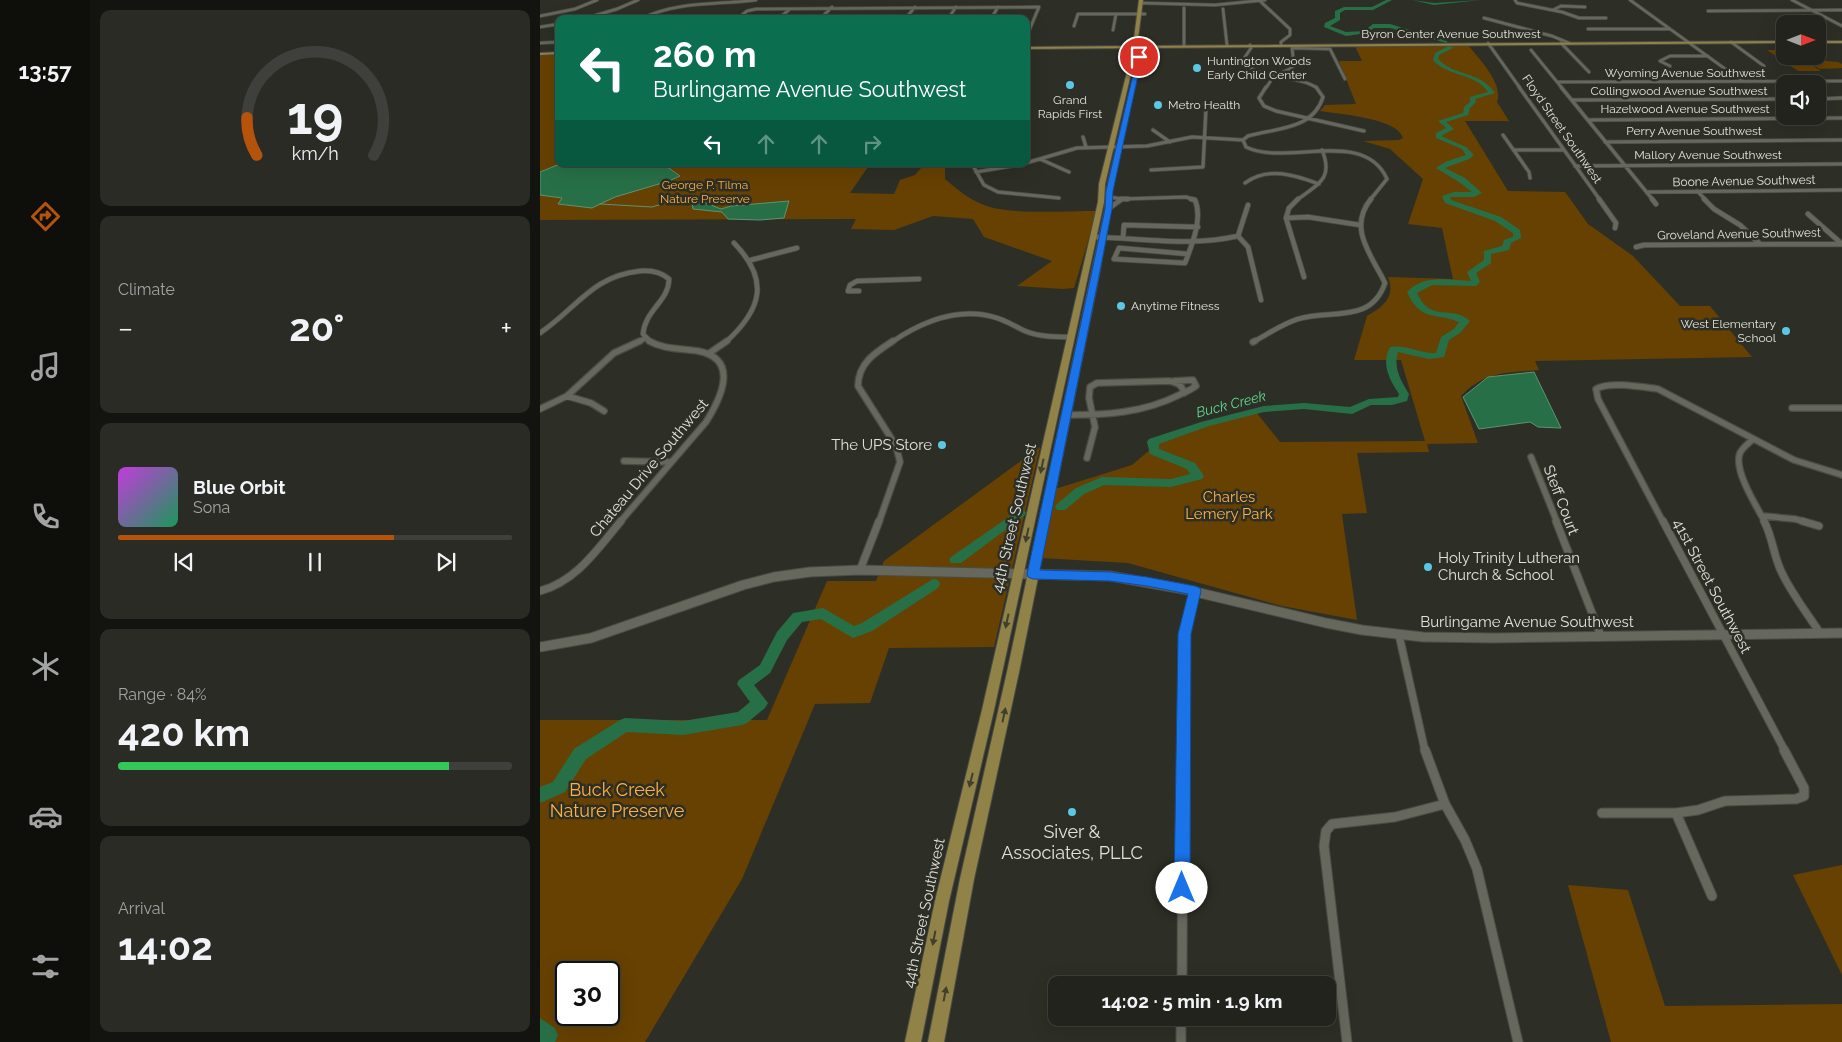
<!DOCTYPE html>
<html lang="en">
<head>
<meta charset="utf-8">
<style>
  :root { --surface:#22231c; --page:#2a2b25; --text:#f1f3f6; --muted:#a2a4a3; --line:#3f403b; --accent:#b45309 }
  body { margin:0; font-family:Raleway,sans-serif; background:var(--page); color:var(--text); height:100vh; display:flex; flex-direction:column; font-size:19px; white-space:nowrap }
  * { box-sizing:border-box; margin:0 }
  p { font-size:16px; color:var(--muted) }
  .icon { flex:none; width:28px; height:28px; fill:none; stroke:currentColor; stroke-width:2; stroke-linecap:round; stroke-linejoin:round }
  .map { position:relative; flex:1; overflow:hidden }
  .details { display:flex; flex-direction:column; gap:10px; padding:10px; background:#13130f; width:450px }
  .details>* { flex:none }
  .top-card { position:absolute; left:15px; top:15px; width:475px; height:152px; border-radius:10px; box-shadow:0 5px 20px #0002,0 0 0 1px var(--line); background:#0b6e4f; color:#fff; overflow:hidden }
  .needle { width:32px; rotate:90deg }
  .controls { position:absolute; left:1236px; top:15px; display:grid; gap:10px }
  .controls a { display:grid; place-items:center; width:50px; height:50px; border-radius:10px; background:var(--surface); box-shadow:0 5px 20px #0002,0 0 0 1px var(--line); font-size:25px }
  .speed { position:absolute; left:15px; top:961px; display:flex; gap:10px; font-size:25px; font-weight:700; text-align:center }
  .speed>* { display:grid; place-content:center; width:65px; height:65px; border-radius:50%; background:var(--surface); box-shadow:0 5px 20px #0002,0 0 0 1px var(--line); line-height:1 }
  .speed .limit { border:2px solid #111; border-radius:8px; background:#fff; color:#111 }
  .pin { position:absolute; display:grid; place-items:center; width:42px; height:42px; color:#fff; margin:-21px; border:2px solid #fff; border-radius:50%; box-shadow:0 1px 5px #0007 }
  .me { position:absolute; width:55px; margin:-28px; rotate:0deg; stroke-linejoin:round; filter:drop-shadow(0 0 4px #0008) }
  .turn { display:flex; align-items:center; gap:18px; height:105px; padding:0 15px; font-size:22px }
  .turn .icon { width:65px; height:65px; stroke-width:2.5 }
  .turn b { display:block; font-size:35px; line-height:42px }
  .lanes { display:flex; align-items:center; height:48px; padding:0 15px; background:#0003; justify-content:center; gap:25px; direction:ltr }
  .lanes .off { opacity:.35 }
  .big { font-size:38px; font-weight:700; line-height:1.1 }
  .details .widget { flex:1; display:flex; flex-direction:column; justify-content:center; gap:8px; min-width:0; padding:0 18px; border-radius:10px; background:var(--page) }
  .details .dial { align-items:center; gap:0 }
  .dial svg { height:130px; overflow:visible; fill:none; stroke:var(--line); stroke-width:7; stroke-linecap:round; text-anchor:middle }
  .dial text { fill:var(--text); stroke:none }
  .song { display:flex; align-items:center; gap:15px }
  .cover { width:60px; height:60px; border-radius:8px; background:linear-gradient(135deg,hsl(290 70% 55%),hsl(150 70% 35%)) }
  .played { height:5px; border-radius:2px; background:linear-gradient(90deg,var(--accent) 70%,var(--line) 70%) }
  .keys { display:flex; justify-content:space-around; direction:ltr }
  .heat { display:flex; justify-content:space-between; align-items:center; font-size:28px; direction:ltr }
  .charge { height:8px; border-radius:4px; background:linear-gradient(90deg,#34c759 84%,var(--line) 0) }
  .trip { position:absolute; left:508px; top:976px; width:288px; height:50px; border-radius:10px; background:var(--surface); box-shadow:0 5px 20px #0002,0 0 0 1px var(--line); font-weight:700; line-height:50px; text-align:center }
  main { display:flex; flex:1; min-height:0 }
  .dock { display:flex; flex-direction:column; width:90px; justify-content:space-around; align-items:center; background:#0e0e0b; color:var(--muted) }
  .dock .icon { width:35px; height:35px }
  .dock .on { color:var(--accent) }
  .dock b { font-size:22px; color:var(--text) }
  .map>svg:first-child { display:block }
  .green { fill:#674101; fill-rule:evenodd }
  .water { fill:#277047; stroke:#5e9273 }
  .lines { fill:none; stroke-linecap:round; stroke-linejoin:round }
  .stream { stroke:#5e9273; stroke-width:1 }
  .river { fill:#277047; fill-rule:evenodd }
  .minor-far5-casing { stroke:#4b4c44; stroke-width:4 }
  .minor-far4-casing { stroke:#4b4c44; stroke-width:4.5 }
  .minor-far3-casing { stroke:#4b4c44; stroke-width:6 }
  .minor-far2-casing { stroke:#4b4c44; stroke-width:8 }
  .minor-far1-casing { stroke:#4b4c44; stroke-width:9 }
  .minor-casing { stroke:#4b4c44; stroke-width:11 }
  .tertiary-casing { stroke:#4b4c44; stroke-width:11 }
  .primary-casing { stroke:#4b4c44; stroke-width:2 }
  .minor-far5 { stroke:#66675d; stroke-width:2.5 }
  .minor-far4 { stroke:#66675d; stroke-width:3 }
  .minor-far3 { stroke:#66675d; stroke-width:4.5 }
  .minor-far2 { stroke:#66675d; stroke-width:5.5 }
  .minor-far1 { stroke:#66675d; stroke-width:7 }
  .minor { stroke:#66675d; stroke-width:9 }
  .tertiary { stroke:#66675d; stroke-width:9 }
  .primary { fill:#918248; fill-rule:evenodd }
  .oneway { fill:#41402d }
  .route { fill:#1a73e8; stroke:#114b97 }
  .poi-dot { fill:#59c8e4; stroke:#2d2f26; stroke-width:2 }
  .labels { text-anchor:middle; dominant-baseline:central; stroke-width:5; stroke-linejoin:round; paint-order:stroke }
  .far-street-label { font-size:12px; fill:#e0e1db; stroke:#2d2f26 }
  .far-poi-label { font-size:12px; fill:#e0e1db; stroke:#2d2f26; text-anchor:start }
  .far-park-label { font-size:12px; fill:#ffb13f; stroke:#2d2f26 }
  .far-water-label { font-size:14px; font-style:italic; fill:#5eda92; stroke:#2d2f26 }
  .poi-label { font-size:15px; fill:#e0e1db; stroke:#2d2f26; text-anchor:end }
  .street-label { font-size:15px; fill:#e0e1db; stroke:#2d2f26 }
  .park-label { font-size:15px; fill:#ffb13f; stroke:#2d2f26 }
  .near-park-label { font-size:18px; fill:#ffb13f; stroke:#2d2f26 }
  .near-poi-label { font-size:18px; fill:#e0e1db; stroke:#2d2f26 }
</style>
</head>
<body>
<main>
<nav class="dock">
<b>13:57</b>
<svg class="icon on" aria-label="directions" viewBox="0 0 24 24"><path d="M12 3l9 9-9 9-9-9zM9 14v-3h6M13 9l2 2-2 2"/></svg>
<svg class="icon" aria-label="music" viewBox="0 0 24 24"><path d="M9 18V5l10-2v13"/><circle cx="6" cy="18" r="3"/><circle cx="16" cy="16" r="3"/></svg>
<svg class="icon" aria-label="phone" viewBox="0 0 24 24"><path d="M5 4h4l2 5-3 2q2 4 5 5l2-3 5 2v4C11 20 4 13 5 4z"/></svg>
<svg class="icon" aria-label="climate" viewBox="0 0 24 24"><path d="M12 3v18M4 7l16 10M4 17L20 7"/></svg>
<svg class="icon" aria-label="car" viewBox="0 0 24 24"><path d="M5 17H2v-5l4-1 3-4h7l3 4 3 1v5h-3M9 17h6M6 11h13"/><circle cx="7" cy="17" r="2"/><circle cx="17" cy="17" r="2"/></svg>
<svg class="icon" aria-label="filters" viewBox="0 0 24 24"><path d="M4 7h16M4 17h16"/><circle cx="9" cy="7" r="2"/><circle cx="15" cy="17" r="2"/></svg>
</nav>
<section class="details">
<div class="widget dial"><svg viewBox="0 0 100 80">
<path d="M14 69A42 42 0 1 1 86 69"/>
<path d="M14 69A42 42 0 0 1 8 46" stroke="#b45309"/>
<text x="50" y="56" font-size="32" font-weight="700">19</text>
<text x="50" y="72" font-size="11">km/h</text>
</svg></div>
<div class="widget"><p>Climate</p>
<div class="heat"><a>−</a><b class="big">20°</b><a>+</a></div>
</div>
<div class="widget">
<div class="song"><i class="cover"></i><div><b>Blue Orbit</b><p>Sona</p></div></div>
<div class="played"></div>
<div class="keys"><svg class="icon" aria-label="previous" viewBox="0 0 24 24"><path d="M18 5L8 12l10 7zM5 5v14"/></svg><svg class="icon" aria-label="pause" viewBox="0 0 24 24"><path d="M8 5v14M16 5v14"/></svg><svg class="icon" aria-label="next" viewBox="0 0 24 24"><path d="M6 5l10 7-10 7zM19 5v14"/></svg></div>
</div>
<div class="widget"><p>Range · 84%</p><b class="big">420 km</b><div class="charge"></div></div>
<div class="widget"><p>Arrival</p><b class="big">14:02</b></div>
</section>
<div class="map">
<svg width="1302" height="1042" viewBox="0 0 1302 1042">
  <rect width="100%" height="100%" fill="#2d2f26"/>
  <path class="green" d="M928 45C939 59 964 84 957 102L969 121H925L968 191 1025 192 1048 224 1093 256 1140 306H1170L1212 357 995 361 999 370C967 373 945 371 921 396L938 443 887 444 889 452 817 453 827 513 802 514 817 620 742 606 588 563 501 558 515 489 592 465 618 443 642 433 716 412 740 442 885 441 861 360H814L827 316C843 307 856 297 848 277L913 279 902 228 868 224 883 179 850 149 823 141 859 140 863 138C858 118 798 114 780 111L785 105 816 104 799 61H822L815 46Z
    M1227 50H1245V56H1258L1281 71H1258Z
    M0 55H19V164H330L310 193 354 194 360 180 375 175 381 168 405 165V179C417 189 428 199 444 205 468 215 528 211 557 211L534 288 523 289 477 286 512 261 444 237 433 219 393 216 354 230 311 229 316 219 0 220Z
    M1263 59 1298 62 1302 64V68L1280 69Z
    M500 447 454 647 349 648 330 703 275 704 202 879 105 1042H0V720H227L287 581H336L344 561ZM26 972H69V1015H26Z
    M1302 865V975L1253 875Z
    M1028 885 1088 890 1125 1006 1302 1004V1042H1071Z"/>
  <path class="water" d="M20 164H123L140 176 129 181 75 197 52 208 18 204 22 198 0 195V172Z
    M161 201 181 209 191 206 249 201 244 218 220 220 188 219 182 212 153 209 152 202Z
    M994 372 1021 428 998 427 990 422 939 429 923 397 948 377Z"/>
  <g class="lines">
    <path class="stream" d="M60 204 112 207 135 200 152 202"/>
    <path class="river" d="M846 0H852L833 10H805L800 13V20L790 26 806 32 824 31 833 24H850L907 41V43L850 28H834L827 33 806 36 784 27 785 23 795 18V11L804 7H832Z
      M872 0 894 3 941 0 894 5Z
      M908 43 913 48 899 55 898 59C915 77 939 70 955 93L935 99 936 102 930 108 928 115 906 122 914 129 901 136 926 147 934 155 929 159 905 168 925 178 942 193 934 197H910L911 200 961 217 980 230 981 238 971 243 969 250 951 254V263L936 273 940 282 936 286 892 285 877 293C891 324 911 304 930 321L920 333 909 340 904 357 889 359 858 352C853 368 861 381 869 394L867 401 852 405H831L812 414 764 409 724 412 669 426 619 444V449L655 463 664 476 662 479 631 487 564 485 544 494 525 510H517L515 507 517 504 536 488 562 477 631 479 650 474 647 469 610 454 607 442 609 439 661 422 724 406 764 403 810 407 829 399 858 397 859 394C849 379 841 364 850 347 866 344 880 354 896 353L901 337 914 329 919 322C894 312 881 322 867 292 883 274 910 280 931 281L927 272 944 260V251L962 246 964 240 973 237V233L955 221 905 203 902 196 914 192H932L919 182 896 168 905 162 926 155 922 149 896 138V133L906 128 898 121 923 113 924 107 930 102V97L948 92C936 73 908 77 893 60L895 53 907 47 905 45Z
      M480 509 484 510 486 513 484 516 421 563H411L409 560 411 557Z
      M393 579 398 580 400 584 398 588 332 631 313 638 281 619 262 622 247 640 230 673 214 685 228 703 225 708 207 723 202 725 143 735 87 732 46 759 25 792 0 803V787L13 782 34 749 80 720 85 718 143 721 198 712 210 702 197 684 199 680 220 665 237 632 253 613 283 608 314 626 322 623Z
      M0 1018 15 1028 18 1035 15 1042H0Z"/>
    <g class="minor-far5-casing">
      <path id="minor-far5" d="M975 0 977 3 1022 12 1039 18H1066
        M1090 0 1188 71
        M1252 0 1302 26
        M720 1 750 29V35L741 42V45
        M601 3 675 5 725 0
        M644 8V45
        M683 9 687 45
        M1013 10 1021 6 1045 7
        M1168 11 1302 10
        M0 16 35 9 57 0
        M944 18 1012 36 1029 43
        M43 19 77 9 98 0
        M101 19C136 1 178 5 216 0
        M197 19 207 11 216 9 499 7 486 38
        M238 19 250 9
        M280 19 292 7
        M365 19 375 7
        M408 19 416 7
        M451 19 458 7
        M534 26 538 14H605
        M0 27 19 24
        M1048 29H1130
        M573 30 576 14
        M1191 42 1224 66
        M0 43 19 42
        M948 43 980 88
        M1021 43 1049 72
        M710 45 711 48 703 60C720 83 755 73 777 88
        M991 50 1022 88
        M1130 66 1120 61 1130 56H1168
        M1193 74 1203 81
        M1018 82 1302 81
        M726 88 734 76 752 68 754 64 752 48 790 49 805 79"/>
    </g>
    <g class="minor-far4-casing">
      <path id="minor-far4" d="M726 87 719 98 724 106 736 111 824 131
        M776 87 783 97C773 130 736 128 708 136L703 140 706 147C746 167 824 127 847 179L830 200
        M979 87 1060 200
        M1021 87 1113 200
        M1278 99 1302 98
        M1032 100 1245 99
        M1048 120 1302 118
        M613 130 630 142
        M963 135 989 172 990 178
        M543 137 546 147
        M1065 142 1302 140
        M975 150H1023
        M500 159 529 172
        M486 163 537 148 607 146 652 137 703 140
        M432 164 444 185 458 192 519 198
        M1035 166 1302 164
        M611 170 663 167 666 108 664 104
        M436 172 484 164
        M705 183C728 166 755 175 779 184
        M1157 191 1166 200
        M1107 192 1302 190
        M569 197 582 199 646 197 655 200
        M757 200C778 184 794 179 782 150"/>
    </g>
    <g class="minor-far3-casing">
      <path id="minor-far3" d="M581 199H588
        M758 199 749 208 746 218 764 277
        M1059 199 1076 223 1075 228
        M1112 199 1116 204
        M1164 199 1174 209 1200 225 1220 244
        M568 209 582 199
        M1268 214 1302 244
        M746 218 768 217 820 225
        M698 236 708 247 721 300
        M553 237C602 238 650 247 698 236L708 205
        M583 238 584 225 658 227
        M1096 247 1104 245 1302 244
        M648 254 579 248 574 259 645 263C652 245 663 218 655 200L651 199
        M211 260 257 248
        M319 291H308L310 285 317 281 379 279
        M0 333C37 308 52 276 100 271 111 270 121 272 129 279 129 301 105 310 103 334L111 342
        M98 342 106 338
        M186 342C222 309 230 280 194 243
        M352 342C383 321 419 306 457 318 467 321 476 327 485 331 500 337 515 337 531 337
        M713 342C728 334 742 324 758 319 792 309 831 324 845 283 832 256 807 228 831 199"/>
    </g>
    <g class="minor-far2-casing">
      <path id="minor-far2" d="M713 342 715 341
        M168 354 187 341
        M27 396 51 403 64 411
        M1252 408H1302
        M0 409 27 396 74 353 100 341
        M526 415C566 415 603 413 639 395 645 392 651 390 656 386L653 380 634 381
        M1213 439C1209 443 1202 448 1200 453 1193 470 1217 507 1225 522
        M991 457 1017 522
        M547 458 555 427 549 398 550 387 557 383 629 381C637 383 642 384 644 393
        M84 461 131 462
        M1223 516 1255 519 1266 522
        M80 522 166 422C181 398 200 359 158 351 141 348 125 350 109 341
        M339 522 360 462 356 446 318 386C318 363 336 352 353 341
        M1123 522 1058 399 1056 389C1069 381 1102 387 1118 389L1254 460 1302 475"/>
    </g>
    <g class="minor-far1-casing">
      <path id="minor-far1" d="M1016 521 1061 636
        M1123 521 1245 751
        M1224 521C1233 538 1233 555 1242 573 1252 594 1267 613 1280 633
        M1262 521 1279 526
        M320 570 339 521
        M0 591C37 581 58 548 81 521
        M859 635 885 751
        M643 751C643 697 640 644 655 591"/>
    </g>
    <g class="minor-casing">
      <path id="minor" d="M885 750 905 804 925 840 937 869 978 1042
        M1062 813H1136L1158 810 1185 801 1256 799 1264 796V788L1244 750
        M1136 813 1172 896
        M642 985 643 750
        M641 1018V1042
        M807 1042 784 846 786 831 792 824 855 817 905 804"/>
    </g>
    <g class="tertiary-casing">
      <path id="tertiary" d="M0 647 51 638 203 585 234 577 270 572 320 570 570 576 643 589 786 623 822 630 883 637 954 638 1302 633"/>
    </g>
    <g class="primary-casing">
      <path id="primary" d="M599 0H603L597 46 1245 41V43L597 48 565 184 564 202 454 710 409 901 381 1042H365L395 901 442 710 558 202 559 184 593 48 486 49V47L593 46Z
        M1278 41H1302V43H1278Z
        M19 52V54L0 55V53Z
        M591 93 593 94 572 191 571 209 559 275 479 672 434 879 404 1042H388L420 879 467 672 551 275 565 209 566 191 589 94Z"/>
    </g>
    <use href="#minor-far5" class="minor-far5"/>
    <use href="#minor-far4" class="minor-far4"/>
    <use href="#minor-far3" class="minor-far3"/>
    <use href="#minor-far2" class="minor-far2"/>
    <use href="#minor-far1" class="minor-far1"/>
    <use href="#minor" class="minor"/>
    <use href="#tertiary" class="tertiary"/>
    <use href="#primary" class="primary"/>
  </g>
  <defs><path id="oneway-solid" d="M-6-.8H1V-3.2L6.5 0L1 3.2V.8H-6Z" transform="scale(1.25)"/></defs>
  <g class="oneway">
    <use href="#oneway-solid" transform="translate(502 466) rotate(102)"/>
    <use href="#oneway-solid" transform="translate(487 535) rotate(102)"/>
    <use href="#oneway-solid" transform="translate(467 621) rotate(102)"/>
    <use href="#oneway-solid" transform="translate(464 715) rotate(-78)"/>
    <use href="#oneway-solid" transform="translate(431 780) rotate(104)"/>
    <use href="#oneway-solid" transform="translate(394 938) rotate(101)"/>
    <use href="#oneway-solid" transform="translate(405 994) rotate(-79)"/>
  </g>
  <path class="route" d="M599 56 602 57 573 191 572 209 559 276 500 570 570 572 607 577 655 586 660 588 661 591 651 634 650 888 648 894 642 896 636 894 634 888 638 634 648 594 607 586 570 581 493 579 488 577 487 574 551 276 565 209 566 191 597 57Z"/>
  <g class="poi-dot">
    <circle cx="657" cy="68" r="5"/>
    <circle cx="530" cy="85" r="5"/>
    <circle cx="618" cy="105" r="5"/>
    <circle cx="581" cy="306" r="5"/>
    <circle cx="1246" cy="331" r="5"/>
    <circle cx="402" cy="445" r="5"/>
    <circle cx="888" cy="567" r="5"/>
    <circle cx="532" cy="812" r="5"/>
  </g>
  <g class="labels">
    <g class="far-street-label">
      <text x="911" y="34">Byron Center Avenue Southwest</text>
      <text x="1145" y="73">Wyoming Avenue Southwest</text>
      <text x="1139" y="91">Collingwood Avenue Southwest</text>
      <text x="1145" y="109">Hazelwood Avenue Southwest</text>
      <text transform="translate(1022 129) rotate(55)">Floyd Street Southwest</text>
      <text x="1154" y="131">Perry Avenue Southwest</text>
      <text x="1168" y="155">Mallory Avenue Southwest</text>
      <text transform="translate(1204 181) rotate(-1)">Boone Avenue Southwest</text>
      <text transform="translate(1199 234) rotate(-1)">Groveland Avenue Southwest</text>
    </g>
    <g class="far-poi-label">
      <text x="667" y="61">Huntington Woods<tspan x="667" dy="14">Early Child Center</tspan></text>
      <text x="530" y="100" text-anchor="middle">Grand<tspan x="530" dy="14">Rapids First</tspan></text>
      <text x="628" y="105">Metro Health</text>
      <text x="591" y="306">Anytime Fitness</text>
      <text x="1236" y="324" text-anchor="end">West Elementary<tspan x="1236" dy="14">School</tspan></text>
    </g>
    <g class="far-park-label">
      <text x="165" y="185">George P. Tilma<tspan x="165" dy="14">Nature Preserve</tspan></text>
    </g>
    <g class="far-water-label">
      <text transform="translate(691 404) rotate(-14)">Buck Creek</text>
    </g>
    <g class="poi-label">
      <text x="392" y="445">The UPS Store</text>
      <text x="898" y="558" text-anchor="start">Holy Trinity Lutheran<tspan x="898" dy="17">Church &amp; School</tspan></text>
    </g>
    <g class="street-label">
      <text transform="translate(109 468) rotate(-50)">Chateau Drive Southwest</text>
      <text transform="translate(1021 500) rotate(69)">Steff Court</text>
      <text transform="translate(474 518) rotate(-77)">44th Street Southwest</text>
      <text transform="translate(1172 586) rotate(62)">41st Street Southwest</text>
      <text x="987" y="622">Burlingame Avenue Southwest</text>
      <text transform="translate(384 913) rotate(-78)">44th Street Southwest</text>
    </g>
    <g class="park-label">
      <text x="689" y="497">Charles<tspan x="689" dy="17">Lemery Park</tspan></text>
    </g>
    <g class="near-park-label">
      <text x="77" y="789">Buck Creek<tspan x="77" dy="21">Nature Preserve</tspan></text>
    </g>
    <g class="near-poi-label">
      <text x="532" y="831">Siver &amp;<tspan x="532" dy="21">Associates, PLLC</tspan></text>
    </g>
  </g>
</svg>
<div class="controls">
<a><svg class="needle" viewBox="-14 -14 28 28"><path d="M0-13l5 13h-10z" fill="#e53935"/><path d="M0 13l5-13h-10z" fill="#a2a4a3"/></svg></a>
<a><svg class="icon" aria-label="sound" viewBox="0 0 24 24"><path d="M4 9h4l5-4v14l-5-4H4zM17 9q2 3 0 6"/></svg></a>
</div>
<div class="speed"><div class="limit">30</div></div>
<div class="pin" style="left:599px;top:57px;background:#d93025"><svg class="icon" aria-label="arrive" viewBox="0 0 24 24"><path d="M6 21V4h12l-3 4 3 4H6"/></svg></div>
<svg class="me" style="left:642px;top:888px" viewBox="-20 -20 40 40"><circle r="19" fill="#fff"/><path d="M0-13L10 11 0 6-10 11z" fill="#1a73e8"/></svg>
<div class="trip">14:02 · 5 min · 1.9 km</div>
<div class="top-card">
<div class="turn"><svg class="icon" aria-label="left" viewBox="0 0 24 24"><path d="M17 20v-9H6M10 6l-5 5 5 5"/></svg><div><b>260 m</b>Burlingame Avenue Southwest</div></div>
<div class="lanes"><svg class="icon" aria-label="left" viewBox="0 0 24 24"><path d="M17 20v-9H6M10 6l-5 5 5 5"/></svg><svg class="icon off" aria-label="ahead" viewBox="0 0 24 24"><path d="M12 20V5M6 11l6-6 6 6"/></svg><svg class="icon off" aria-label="ahead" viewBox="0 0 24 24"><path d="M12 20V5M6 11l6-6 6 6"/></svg><svg class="icon off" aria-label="right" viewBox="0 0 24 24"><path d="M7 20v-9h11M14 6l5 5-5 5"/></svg></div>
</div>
</div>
</main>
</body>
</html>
